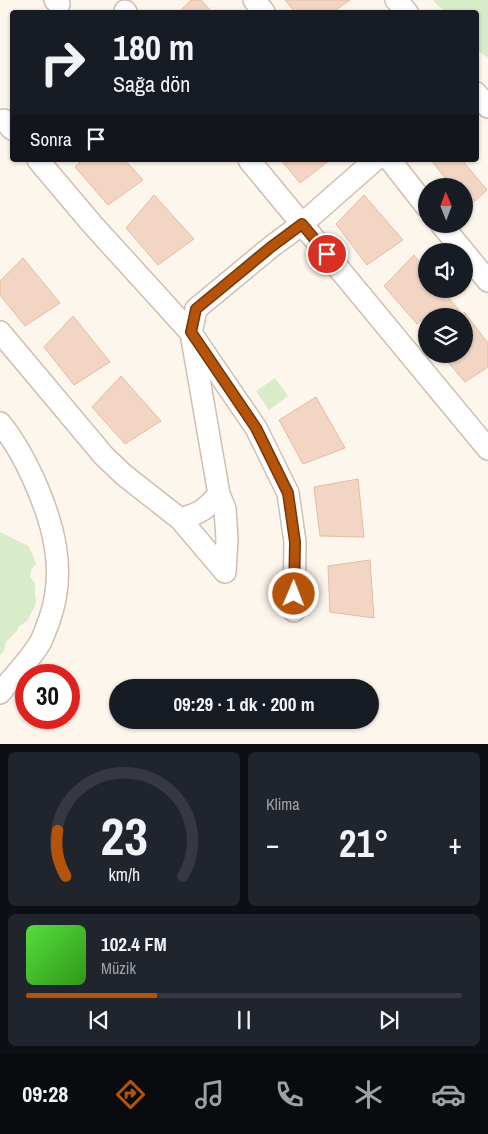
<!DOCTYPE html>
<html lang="tr">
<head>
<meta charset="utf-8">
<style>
  :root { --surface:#171b24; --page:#20242c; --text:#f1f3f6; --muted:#9ea1a6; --line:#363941; --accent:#b45309 }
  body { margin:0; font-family:"Archivo Narrow",sans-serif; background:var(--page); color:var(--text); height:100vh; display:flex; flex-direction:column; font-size:19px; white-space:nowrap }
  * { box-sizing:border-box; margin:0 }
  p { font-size:16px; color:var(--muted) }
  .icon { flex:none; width:28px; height:28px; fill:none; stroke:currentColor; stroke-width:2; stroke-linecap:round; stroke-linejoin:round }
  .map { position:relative; height:744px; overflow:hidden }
  .panel { display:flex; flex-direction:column; gap:8px; padding:8px; background:#0d0f14; flex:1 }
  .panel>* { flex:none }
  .hud { position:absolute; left:10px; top:10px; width:469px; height:152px; border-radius:5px; box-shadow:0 1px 4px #0004; background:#171b24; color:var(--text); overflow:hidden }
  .needle { width:32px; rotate:359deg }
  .tools { position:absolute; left:418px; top:178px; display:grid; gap:10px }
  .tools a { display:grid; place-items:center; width:55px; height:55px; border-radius:50%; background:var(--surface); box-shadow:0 1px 4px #0004; font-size:25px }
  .speed { position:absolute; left:15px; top:664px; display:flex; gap:10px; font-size:25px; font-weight:700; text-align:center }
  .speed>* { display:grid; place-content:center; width:65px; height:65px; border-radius:50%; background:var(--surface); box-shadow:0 1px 4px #0004; line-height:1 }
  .speed .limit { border:8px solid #d22; background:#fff; color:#111 }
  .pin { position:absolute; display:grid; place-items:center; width:42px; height:42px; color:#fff; margin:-21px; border:2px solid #fff; border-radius:50%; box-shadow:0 1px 5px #0007 }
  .me { position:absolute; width:55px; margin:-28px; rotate:1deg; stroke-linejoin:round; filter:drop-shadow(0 0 4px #0008) }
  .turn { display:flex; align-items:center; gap:18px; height:105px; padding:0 20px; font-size:22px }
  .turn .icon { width:65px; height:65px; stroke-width:2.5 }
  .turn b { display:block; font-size:35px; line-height:42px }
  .then { display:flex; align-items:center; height:48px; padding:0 20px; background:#0003; gap:10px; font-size:19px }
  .big { font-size:38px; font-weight:700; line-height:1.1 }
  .panel .widget { flex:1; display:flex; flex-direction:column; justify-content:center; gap:8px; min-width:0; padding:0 18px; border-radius:8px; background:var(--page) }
  .panel .dial { align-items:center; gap:0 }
  .dial svg { height:130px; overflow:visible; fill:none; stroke:var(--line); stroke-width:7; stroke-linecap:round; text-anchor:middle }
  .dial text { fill:var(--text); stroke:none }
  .song { display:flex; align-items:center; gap:15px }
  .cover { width:60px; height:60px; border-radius:8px; background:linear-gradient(135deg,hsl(110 70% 55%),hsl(110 70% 35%)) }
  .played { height:5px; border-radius:2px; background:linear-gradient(90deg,var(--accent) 30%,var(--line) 30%) }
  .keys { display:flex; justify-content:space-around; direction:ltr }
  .heat { display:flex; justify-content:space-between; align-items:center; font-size:28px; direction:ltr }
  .panel .tiles { flex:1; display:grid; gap:8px; grid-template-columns:1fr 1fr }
  .widget:last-child { grid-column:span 2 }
  .trip { position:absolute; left:109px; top:679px; width:270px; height:50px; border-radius:25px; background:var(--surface); box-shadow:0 1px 4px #0004; font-weight:700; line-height:50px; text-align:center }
  .dock { display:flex; height:80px; justify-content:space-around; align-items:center; background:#090b0e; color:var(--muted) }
  .dock .icon { width:35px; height:35px }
  .dock .current { color:var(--accent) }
  .dock b { font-size:22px; color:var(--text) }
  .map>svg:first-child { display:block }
  .green { fill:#d8ecc9 }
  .building { fill:#f3d5c3; stroke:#e6bba3 }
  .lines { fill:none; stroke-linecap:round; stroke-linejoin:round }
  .minor-casing { stroke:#d1beb0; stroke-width:24 }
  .minor { stroke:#fff; stroke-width:21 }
  .route-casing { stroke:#753606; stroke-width:12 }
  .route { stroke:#b45309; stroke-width:9 }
</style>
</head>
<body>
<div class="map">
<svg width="488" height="744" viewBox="0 0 488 744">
  <rect width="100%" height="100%" fill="#fdf6ec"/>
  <path class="green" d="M433 0H488V58L476 49V12C459 12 444 16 433 0Z
    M275 378 288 396 269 410 256 391Z
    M0 532 28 546 33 555 36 564 31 570 30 577 35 583V595L36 600 35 606 27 621 19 626 17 631 6 642 4 651 0 655Z"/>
  <path class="building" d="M191 0H201L212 12H179Z
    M285 0H350L333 12H295Z
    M82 160H125L143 180 108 205 75 167Z
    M281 160H330L300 183Z
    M431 160H462L487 190 464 211V186H437L445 178Z
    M154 195 194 239 158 265 126 228Z
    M364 195 403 240 367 265 336 224Z
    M414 255 426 271V289H441L464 316H426L417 324 384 286Z
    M23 258 60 303 25 326 0 295V281Z
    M464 312 488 343V367L465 382 441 354H464Z
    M73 316 110 362 74 385 44 347Z
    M121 376 161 421 125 444 92 407Z
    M316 397 345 448 303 464 279 420Z
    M358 479 364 537 320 536 314 487Z
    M370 560 374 618 330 612 328 566Z"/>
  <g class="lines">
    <g class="minor-casing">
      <path id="minor" d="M55 0 59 4
        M254 0 264 12
        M396 0 407 12
        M125 11 126 12
        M476 93 488 107
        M4 120 12 129
        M38 160 92 224 191 333 256 428 288 493 295 542 294 611
        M249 160 488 449
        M390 160 426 206
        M441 224 488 281
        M0 332 104 456 124 475 180 519 225 572 227 539 225 509 219 494 191 333 196 309 271 247 302 224 375 160
        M0 423C14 440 24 458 33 478 54 524 67 572 49 621 46 628 44 636 40 643 29 661 13 677 0 693
        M180 519C201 513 205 510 219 494"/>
    </g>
    <use href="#minor" class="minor"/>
  </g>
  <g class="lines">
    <g class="route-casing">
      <path id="route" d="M294 594 295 542 288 493 256 428 191 332 196 309 271 247 302 224 327 254"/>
    </g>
    <use href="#route" class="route"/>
  </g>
</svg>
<div class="tools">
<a><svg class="needle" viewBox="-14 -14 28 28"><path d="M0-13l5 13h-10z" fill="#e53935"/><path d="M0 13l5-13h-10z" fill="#9ea1a6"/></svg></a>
<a><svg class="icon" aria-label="sound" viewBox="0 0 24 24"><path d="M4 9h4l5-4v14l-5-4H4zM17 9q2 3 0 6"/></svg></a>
<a><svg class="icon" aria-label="layers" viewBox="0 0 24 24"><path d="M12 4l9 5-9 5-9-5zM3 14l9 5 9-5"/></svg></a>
</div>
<div class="speed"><div class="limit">30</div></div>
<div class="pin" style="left:327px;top:254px;background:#d93025"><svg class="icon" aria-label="arrive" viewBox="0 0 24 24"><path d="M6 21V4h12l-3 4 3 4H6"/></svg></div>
<svg class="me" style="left:294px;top:594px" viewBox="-20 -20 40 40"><circle r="17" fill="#b45309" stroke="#fff" stroke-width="3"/><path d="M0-11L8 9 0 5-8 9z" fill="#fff"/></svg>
<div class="trip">09:29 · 1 dk · 200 m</div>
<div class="hud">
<div class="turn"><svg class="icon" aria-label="right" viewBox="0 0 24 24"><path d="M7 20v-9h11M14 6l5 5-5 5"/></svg><div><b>180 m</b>Sağa dön</div></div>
<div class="then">Sonra<svg class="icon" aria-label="arrive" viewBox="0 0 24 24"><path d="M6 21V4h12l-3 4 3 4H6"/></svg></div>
</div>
</div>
<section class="panel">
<div class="tiles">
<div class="widget dial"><svg viewBox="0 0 100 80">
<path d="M14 69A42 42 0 1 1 86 69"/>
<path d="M14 69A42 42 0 0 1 9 41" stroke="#b45309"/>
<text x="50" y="56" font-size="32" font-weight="700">23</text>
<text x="50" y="72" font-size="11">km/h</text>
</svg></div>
<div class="widget"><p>Klima</p>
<div class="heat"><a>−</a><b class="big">21°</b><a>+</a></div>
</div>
<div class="widget">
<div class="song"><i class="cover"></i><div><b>102.4 FM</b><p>Müzik</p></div></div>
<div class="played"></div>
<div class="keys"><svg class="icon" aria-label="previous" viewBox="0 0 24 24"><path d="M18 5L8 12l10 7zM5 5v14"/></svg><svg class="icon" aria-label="pause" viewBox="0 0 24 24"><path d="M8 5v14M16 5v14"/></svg><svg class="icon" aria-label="next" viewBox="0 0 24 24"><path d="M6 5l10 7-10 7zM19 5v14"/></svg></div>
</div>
</div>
</section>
<nav class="dock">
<b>09:28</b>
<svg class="icon current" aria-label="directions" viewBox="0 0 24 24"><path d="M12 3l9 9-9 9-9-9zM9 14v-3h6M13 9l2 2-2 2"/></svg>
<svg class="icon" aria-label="music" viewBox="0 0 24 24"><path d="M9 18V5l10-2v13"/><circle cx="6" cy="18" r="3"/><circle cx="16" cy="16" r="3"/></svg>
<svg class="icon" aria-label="phone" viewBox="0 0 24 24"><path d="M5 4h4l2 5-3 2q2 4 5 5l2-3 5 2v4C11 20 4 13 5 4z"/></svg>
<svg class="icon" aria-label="climate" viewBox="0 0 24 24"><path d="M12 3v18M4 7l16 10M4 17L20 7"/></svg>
<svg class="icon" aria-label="car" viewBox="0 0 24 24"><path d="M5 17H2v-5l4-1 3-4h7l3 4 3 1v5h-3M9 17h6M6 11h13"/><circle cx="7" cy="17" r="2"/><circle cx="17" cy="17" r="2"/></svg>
</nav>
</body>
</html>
